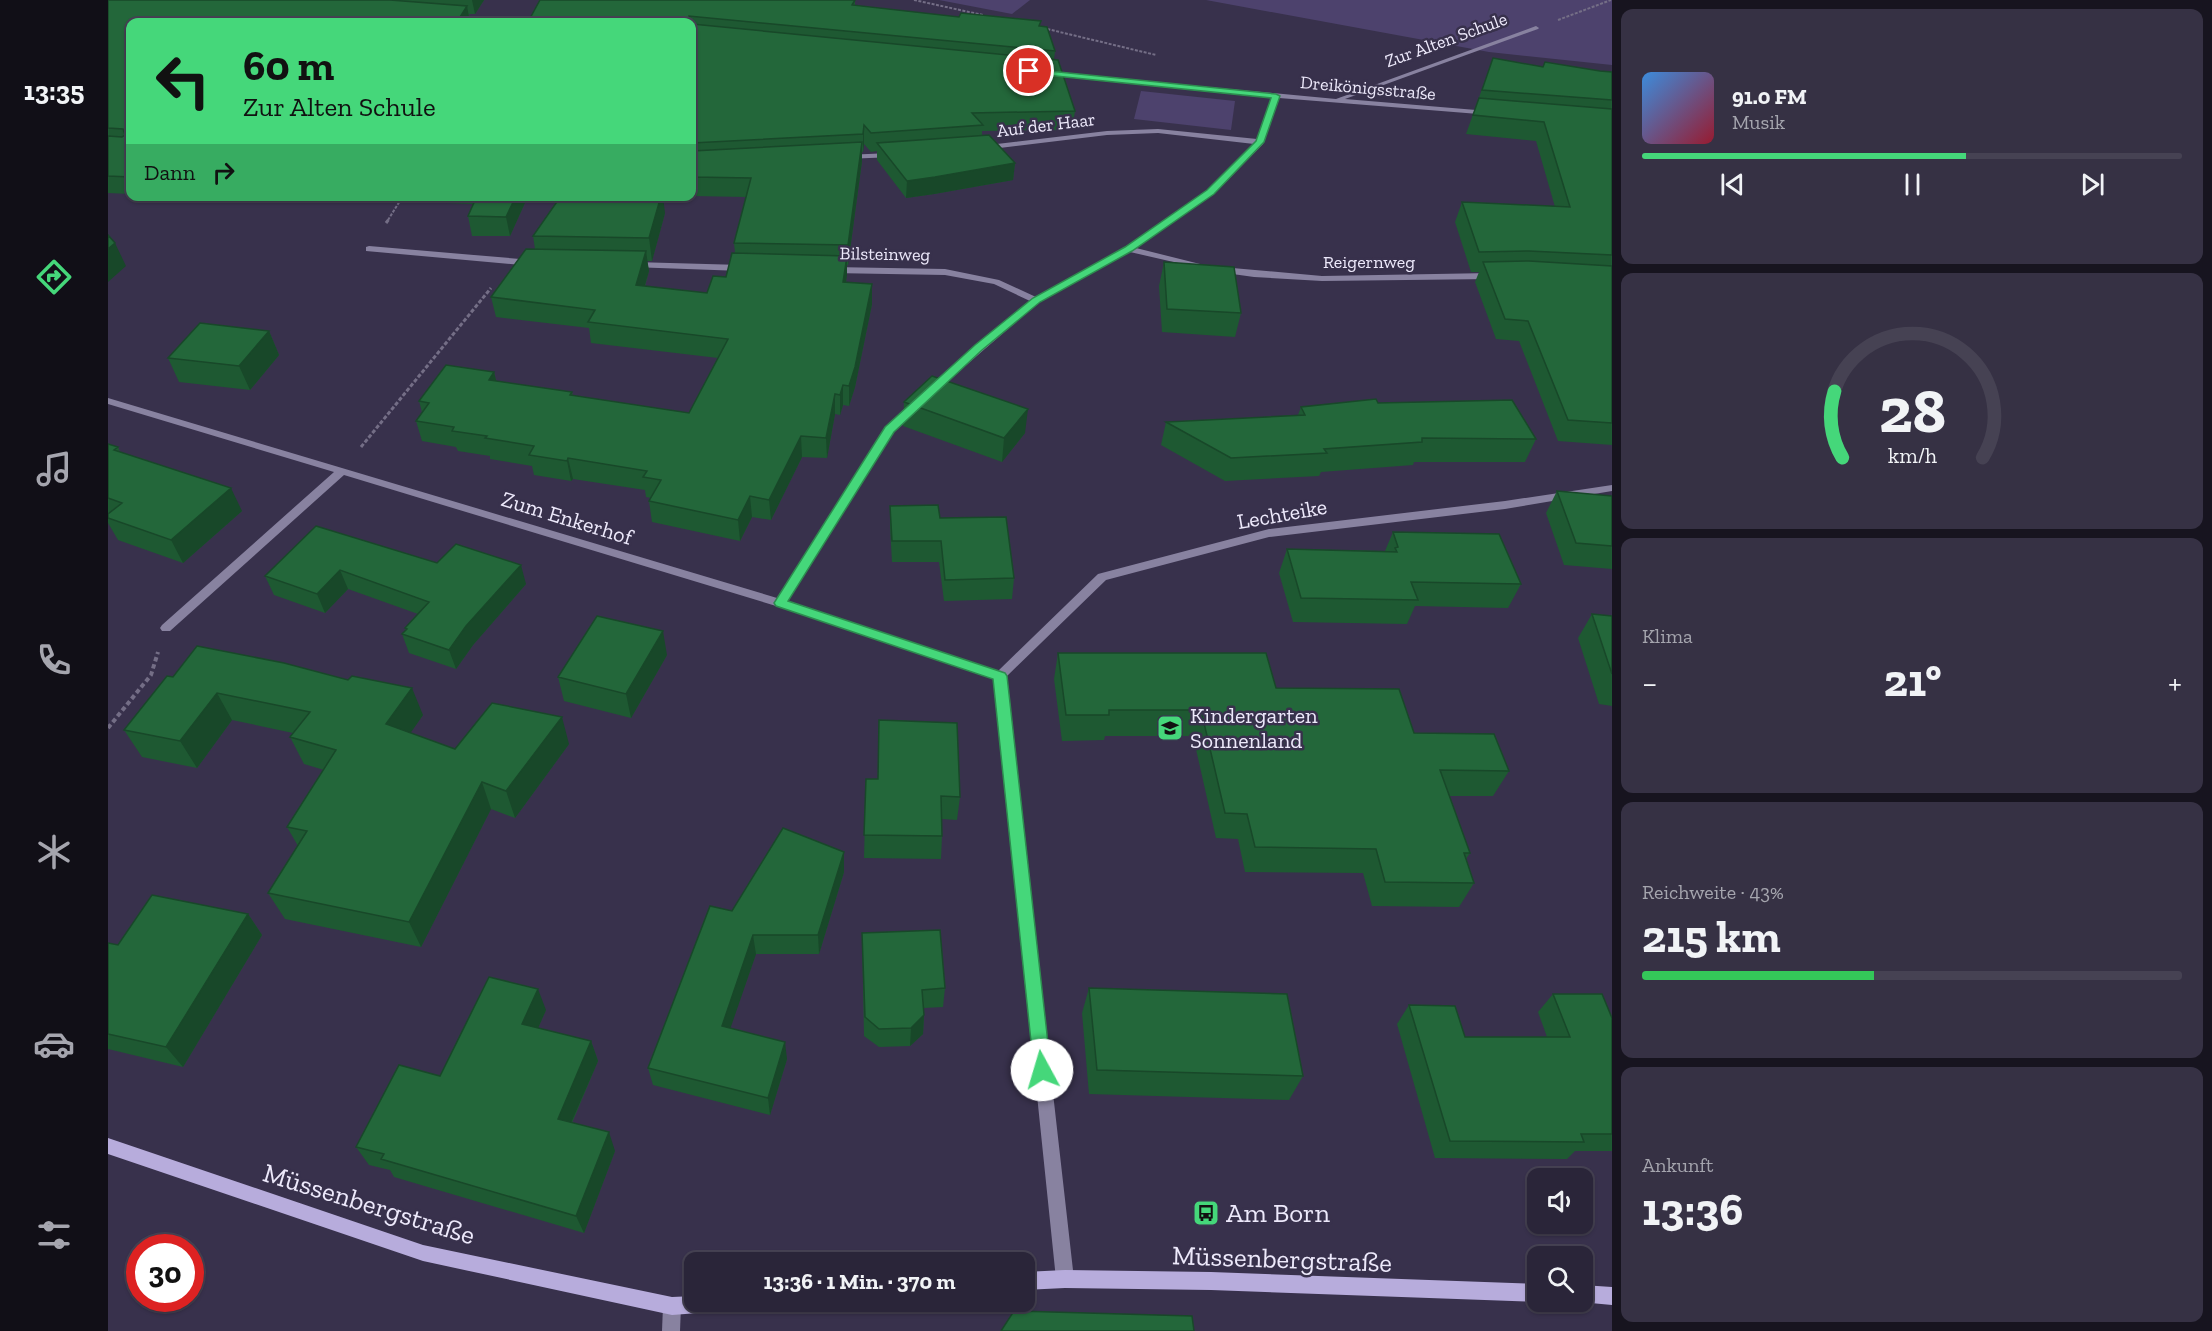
<!DOCTYPE html>
<html lang="de">
<head>
<meta charset="utf-8">
<style>
  :root { --surface:#2a2539; --page:#363144; --text:#f1f3f6; --muted:#a5a5ae; --line:#464253; --accent:#45d77a }
  body { margin:0; font-family:"Zilla Slab",serif; background:var(--page); color:var(--text); height:100vh; display:flex; flex-direction:column; font-size:22px; white-space:nowrap }
  * { box-sizing:border-box; margin:0 }
  p { font-size:20px; color:var(--muted) }
  .icon { flex:none; width:33px; height:33px; fill:none; stroke:currentColor; stroke-width:2; stroke-linecap:round; stroke-linejoin:round }
  .map { position:relative; flex:1; overflow:hidden }
  .drawer { display:flex; flex-direction:column; gap:9px; padding:9px; background:#17141f; width:600px }
  .drawer>* { flex:none }
  .hud { position:absolute; left:18px; top:18px; width:570px; height:183px; border-radius:12px; box-shadow:0 2px 4px #0004,0 0 0 2px var(--line); background:#45d77a; color:#111; overflow:hidden }
  .buttons { position:absolute; left:1419px; top:1168px; display:grid; gap:12px }
  .buttons a { display:grid; place-items:center; width:66px; height:66px; border-radius:12px; background:var(--surface); box-shadow:0 2px 4px #0004,0 0 0 2px var(--line); font-size:30px }
  .speed { position:absolute; left:18px; top:1234px; display:flex; gap:12px; font-size:30px; font-weight:700; text-align:center }
  .speed>* { display:grid; place-content:center; width:78px; height:78px; border-radius:50%; background:var(--surface); box-shadow:0 2px 4px #0004,0 0 0 2px var(--line); line-height:1 }
  .speed .limit { border:9px solid #d22; background:#fff; color:#111 }
  .pin { position:absolute; display:grid; place-items:center; width:51px; height:51px; color:#fff; margin:-26px; border:3px solid #fff; border-radius:50%; box-shadow:0 2px 6px #0007 }
  .me { position:absolute; width:66px; margin:-33px; rotate:354deg; stroke-linejoin:round; filter:drop-shadow(0 0 4px #0008) }
  .turn { display:flex; align-items:center; gap:21px; height:126px; padding:0 18px; font-size:27px }
  .turn .icon { width:78px; height:78px; stroke-width:2.5 }
  .turn b { display:block; font-size:42px; line-height:51px }
  .then { display:flex; align-items:center; height:57px; padding:0 18px; background:#0003; gap:12px; font-size:22px }
  .big { font-size:45px; font-weight:700; line-height:1.1 }
  .drawer .tile { flex:1; display:flex; flex-direction:column; justify-content:center; gap:9px; min-width:0; padding:0 21px; border-radius:12px; background:var(--page) }
  .drawer .dial { align-items:center; gap:0 }
  .dial svg { height:156px; overflow:visible; fill:none; stroke:var(--line); stroke-width:7; stroke-linecap:round; text-anchor:middle }
  .dial text { fill:var(--text); stroke:none }
  .song { display:flex; align-items:center; gap:18px }
  .cover { width:72px; height:72px; border-radius:9px; background:linear-gradient(135deg,hsl(210 70% 55%),hsl(350 70% 35%)) }
  .played { height:6px; border-radius:3px; background:linear-gradient(90deg,var(--accent) 60%,var(--line) 60%) }
  .keys { display:flex; justify-content:space-around; direction:ltr }
  .heat { display:flex; justify-content:space-between; align-items:center; font-size:33px; direction:ltr }
  .charge { height:9px; border-radius:4px; background:linear-gradient(90deg,#34c759 43%,var(--line) 0) }
  .trip { position:absolute; left:576px; top:1252px; width:351px; height:60px; border-radius:12px; background:var(--surface); box-shadow:0 2px 4px #0004,0 0 0 2px var(--line); font-weight:700; line-height:60px; text-align:center }
  main { display:flex; flex:1; min-height:0 }
  .dock { display:flex; flex-direction:column; width:108px; justify-content:space-around; align-items:center; background:#110f17; color:var(--muted) }
  .dock .icon { width:42px; height:42px }
  .dock .selected { color:var(--accent) }
  .dock b { font-size:27px; color:var(--text) }
  .map>svg:first-child { display:block }
  .green { fill:#4d426d }
  .lines { fill:none; stroke-linecap:round; stroke-linejoin:round }
  .path-far2 { stroke:#746e86; stroke-width:2; stroke-dasharray:3 1.5; stroke-linecap:butt }
  .path-far1 { stroke:#746e86; stroke-width:3; stroke-dasharray:4 2; stroke-linecap:butt }
  .path { stroke:#746e86; stroke-width:4; stroke-dasharray:4.5 3; stroke-linecap:butt }
  .minor { fill:#8882a0; fill-rule:evenodd }
  .tertiary { fill:#8882a0; fill-rule:evenodd }
  .secondary { fill:#b7acdc; fill-rule:evenodd }
  .wall { fill:#1e5932 }
  .shaded-wall { fill:#184829 }
  .building { fill:#23673a; stroke:#184829; stroke-width:1.5 }
  .route { fill:#45d77a; stroke:#2d8c4f; stroke-width:1.5 }
  .labels { text-anchor:middle; dominant-baseline:central; stroke-width:5; stroke-linejoin:round; paint-order:stroke }
  .far-street-label { font-size:18px; fill:#ede9fb; stroke:#38314c }
  .street-label { font-size:22px; fill:#ede9fb; stroke:#38314c }
  .poi-label { font-size:22px; fill:#ede9fb; stroke:#38314c; text-anchor:start }
  .near-street-label { font-size:27px; fill:#ede9fb; stroke:#38314c }
  .near-poi-label { font-size:27px; fill:#ede9fb; stroke:#38314c; text-anchor:start }
</style>
</head>
<body>
<main>
<nav class="dock">
<b>13:35</b>
<svg class="icon selected" aria-label="directions" viewBox="0 0 24 24"><path d="M12 3l9 9-9 9-9-9zM9 14v-3h6M13 9l2 2-2 2"/></svg>
<svg class="icon" aria-label="music" viewBox="0 0 24 24"><path d="M9 18V5l10-2v13"/><circle cx="6" cy="18" r="3"/><circle cx="16" cy="16" r="3"/></svg>
<svg class="icon" aria-label="phone" viewBox="0 0 24 24"><path d="M5 4h4l2 5-3 2q2 4 5 5l2-3 5 2v4C11 20 4 13 5 4z"/></svg>
<svg class="icon" aria-label="climate" viewBox="0 0 24 24"><path d="M12 3v18M4 7l16 10M4 17L20 7"/></svg>
<svg class="icon" aria-label="car" viewBox="0 0 24 24"><path d="M5 17H2v-5l4-1 3-4h7l3 4 3 1v5h-3M9 17h6M6 11h13"/><circle cx="7" cy="17" r="2"/><circle cx="17" cy="17" r="2"/></svg>
<svg class="icon" aria-label="filters" viewBox="0 0 24 24"><path d="M4 7h16M4 17h16"/><circle cx="9" cy="7" r="2"/><circle cx="15" cy="17" r="2"/></svg>
</nav>
<div class="map">
<svg width="1504" height="1331" viewBox="0 0 1504 1331">
  <rect width="100%" height="100%" fill="#38314c"/>
  <path class="green" d="M831 0H922L904 14Z
    M1098 0H1504V65L1381 52Z
    M1033 91 1127 101 1123 130 1026 119Z"/>
  <g class="lines">
    <path class="path-far2" d="M806 0 875 15
      M1450 20 1503 0
      M935 28 1048 55
      M280 220 295 196"/>
    <path class="path-far1" d="M278 223 281 219
      M253 447 383 288"/>
    <path class="path" d="M0 728 43 675 50 652"/>
    <path class="minor" d="M347 15 409 20 412 22H391L345 18V16Z
      M1428 26 1431 28 1430 29 1237 99 1380 111 1384 113 1383 115 1171 98 1155 144 1106 194 1028 248 1096 265V269L1022 252 931 302 826 393H820L818 391 922 301 886 284 837 275 724 273 720 270 724 267 837 269 891 280 928 297 1018 247 1100 190 1146 144 1050 133 999 135 875 150H872V146L999 131 1050 129 1149 139 1164 98 940 75 936 73 938 72 1228 99Z
      M783 153H786V157L737 159 733 157 737 155Z
      M261 246 424 260 428 263 424 266 258 251V247Z
      M526 262 634 265 638 268 634 271 523 267V263Z
      M1113 267 1214 276 1383 273 1387 276 1383 279 1214 281 1146 277 1110 272 1109 270Z
      M0 398 669 598 778 427 803 405H809V409L786 431 679 601 890 671 990 574 1161 529 1397 501 1504 485V491L1397 509 1161 537 998 580 898 677 966 1279 963 1285 957 1288 951 1285 948 1279 886 679 668 606 236 475 62 631H54L52 628 54 625 226 472 0 404Z"/>
    <path class="tertiary" d="M564 1297 570 1300 573 1306 572 1331H554L555 1306 558 1300Z"/>
    <path class="secondary" d="M0 1138 315 1245 564 1297 586 1296V1302H626L623 1308 617 1311 564 1315 315 1261 0 1154Z
      M957 1270 1103 1272 1430 1284V1302L1103 1290 957 1288 916 1290V1272Z
      M1474 1285 1504 1287V1305L1472 1302H1474Z"/>
  </g>
  <path class="wall" d="M0 0H376L367 14H361L363 22H22V194L0 193Z
    M747 0V6L933 26 947 51 946 60 967 111 964 130 874 131V135L907 163 905 180 826 194 798 198 769 160V151L763 152 756 144 755 152H754V161L740 265H739L738 283 764 284V304L747 387 741 406 735 405 732 415 727 414 719 458 694 457 663 520 644 517 632 541 544 522 541 501 543 498 538 497 537 490 465 479 463 481 426 475 424 466 382 459V456L350 451 348 447 314 441 308 421 314 412 311 401 386 372 388 381 464 392 465 396 581 413 610 358 483 343 481 328 388 317 383 297 427 249 425 236 557 213 544 261H539L541 271 537 286 599 293 618 277 627 253 626 243 638 197 584 196V22H420Z
    M1385 58 1435 67 1504 72V445L1450 441 1411 341 1388 339 1367 282 1371 272H1363L1347 222 1354 202 1447 207 1428 141 1358 134Z
    M57 196H116L113 200Z
    M206 196H253L249 203Z
    M336 196H420L402 236H364L360 216 365 204 338 203Z
    M1056 262 1133 313 1127 337 1054 332 1051 286Z
    M161 331 171 355 142 390 71 382 60 358Z
    M796 402 917 433 894 462 795 426Z
    M1270 403 1428 439 1417 462H1306L1305 465 1213 472 1211 476 1117 481 1053 445 1058 422 1190 415 1193 407Z
    M0 444 10 447 12 452 134 511 75 563 10 540 0 523Z
    M1449 491 1504 496V569L1456 565 1438 513Z
    M782 506 832 518 906 578 904 599 836 601 831 562H784L782 527Z
    M1285 532 1413 584 1400 608 1307 606 1299 624 1185 622 1171 573 1179 549 1277 551Z
    M329 563 418 584 365 645 348 669 301 653 294 634 298 630 297 628 310 614 240 589 217 613 166 595 157 576Z
    M1484 614 1504 616V706L1491 704 1470 638Z
    M950 653 1168 688 1306 733 1401 771 1385 796H1341L1362 853 1358 859 1366 883 1351 907 1264 906 1255 873 1137 872 1130 839 1108 838 1085 736H997L996 740 954 741 946 679Z
    M559 655 523 718 456 701 450 677Z
    M59 676 315 715 302 733 347 749 461 744 407 818 383 809 313 947 177 919 160 893 190 846 179 827 216 770 196 764 182 737 185 733 124 720 89 768 34 757 16 730Z
    M758 779 852 797 849 820 834 819V836L833 859 756 858Z
    M736 852V872L711 954H648L622 1028 679 1059 662 1115 545 1085 540 1068 624 911Z
    M140 914 154 935 75 1067 0 1049V943L10 945Z
    M754 933 837 988 835 1007 816 1008V1015L815 1034 802 1046 771 1047 756 1036Z
    M981 988 1195 1076 1181 1100 981 1094 974 1013Z
    M1445 994 1504 1018V1151H1467L1459 1159 1327 1158 1289 1024 1301 1005 1357 1037H1439L1430 1012Z
    M438 1010 430 1028 483 1041 490 1061 464 1123 507 1151 476 1233 286 1177 282 1170 261 1165 248 1147 332 1076Z"/>
  <path class="shaded-wall" d="M364 0H376L367 14Z
    M359 6 362 22H349Z
    M756 125V144L755 152V134Z
    M754 142V161L740 265V245Z
    M907 163 905 180 826 194 798 198 799 181Z
    M247 196H253L249 203Z
    M408 196H420L402 236 398 217Z
    M553 196H555L557 213 544 261 541 238Z
    M7 243 18 266 0 282V249Z
    M538 251 541 271 531 305 528 285Z
    M739 256V275L735 302V282Z
    M764 284V304L747 387 741 406V386Z
    M161 331 171 355 142 390 131 366Z
    M386 372 391 392 381 380Z
    M735 385V405L732 415V395Z
    M727 394V414L719 458 718 438Z
    M920 409 917 433 894 462 896 438Z
    M693 436 694 457 663 520 661 500Z
    M460 458 465 479 463 481 459 461Z
    M123 488 134 511 75 563 63 540Z
    M642 496 644 517 632 541 630 520Z
    M413 565 418 584 365 645 348 669 341 650 358 626Z
    M232 570 240 589 217 613 209 594Z
    M555 631 559 655 523 718 518 694Z
    M304 688 315 715 290 751 278 724Z
    M109 693 124 720 89 768 72 741Z
    M454 717 461 744 407 818 398 791Z
    M374 782 383 809 313 947 301 922Z
    M736 852V872L711 954 710 935Z
    M140 914 154 935 75 1067 58 1047Z
    M645 935 648 954 617 1044 614 1026Z
    M430 989 438 1010 423 1044 414 1024Z
    M816 1015 815 1034 802 1046 803 1028Z
    M483 1041 490 1061 457 1137 450 1119Z
    M677 1042 679 1059 662 1115 660 1098Z
    M501 1132 507 1151 476 1233 468 1216Z"/>
  <path class="building" d="M0 0H282L359 6 349 22H22V177L0 176V136L14 137 17 135 15 129 0 128Z
    M432 0H747L744 5 851 17 853 13 933 21 931 26 939 27 947 51 581 16 582 22H420Z
    M584 24 950 60 967 111 864 113 875 125 763 133 756 125 755 134 584 143Z
    M1385 58 1435 67 1437 62 1492 71 1504 72V100L1374 90Z
    M1371 98 1504 109V255L1421 251 1371 252 1354 202 1462 207 1436 122 1365 115Z
    M881 135 907 163 827 177 799 181 769 143Z
    M754 142 740 245 626 243 643 178 584 177V151Z
    M369 196H408L398 217 360 216Z
    M453 196H553L541 238 425 236Z
    M0 235 7 243 0 249Z
    M418 249 538 251 528 285 599 293 605 276 618 277 624 253 739 256 735 282 764 284 747 367 741 386 735 385 732 395 727 394 718 438 693 436 661 500 642 496 630 520 541 501 553 480 535 477 539 471 460 458 459 461 421 455 426 446 377 438 379 436 344 431 346 427 308 421 321 403 311 401 338 365 386 372 381 380 464 392 462 395 581 413 620 339 480 322 487 310 383 297Z
    M1421 261 1504 266V423L1460 420 1420 321 1397 319 1375 262Z
    M1056 262 1126 267 1133 313 1059 309Z
    M92 323 161 331 131 366 60 358Z
    M824 376 920 409 896 438 796 402Z
    M1268 399 1270 403 1404 400 1428 439 1314 438V442L1216 449 1219 453 1123 458 1058 422 1197 415 1193 407Z
    M0 444 10 447 6 450 123 488 63 540 0 518V514L14 503 0 498Z
    M1449 491 1504 496V546L1468 543Z
    M830 505 832 518 898 517 906 578 837 580 833 541H784L782 506Z
    M208 526 329 563 348 544 413 565 358 626 341 650 294 634 299 629 297 628 321 602 232 570 209 594 157 576Z
    M1285 532 1391 534 1413 584 1303 582 1310 600 1193 598 1179 549 1289 552 1287 548 1290 547Z
    M1484 614 1504 616V674Z
    M489 616 555 631 518 694 450 677Z
    M89 646 176 663 240 680 244 676 304 688 278 724 347 749 384 703 454 717 398 791 374 782 301 922 160 893 199 831 179 827 228 750 182 737 202 712 109 693 72 741 16 730 59 676 65 677Z
    M950 653H1158L1168 688 1291 689 1306 733 1386 734 1401 771 1332 770 1362 853H1356L1366 883 1277 882 1268 849 1147 847 1139 814 1117 813 1093 710H1001V715H958Z
    M771 720 849 723 852 797 833 796 834 836 756 835 758 779H770Z
    M675 828 736 852 710 935H645L614 1026 677 1042 660 1098 540 1068 602 906 624 911Z
    M44 895 140 914 58 1047 0 1034V943L10 945Z
    M832 930 837 988 814 990 816 1015 803 1028 771 1029 757 1017 754 933Z
    M381 977 430 989 414 1024 483 1041 450 1119 501 1132 468 1216 273 1159 276 1154 248 1147 291 1065 332 1076Z
    M981 988 1179 994 1195 1076 989 1070Z
    M1445 994H1494L1504 1018V1134H1473L1476 1142 1342 1141 1301 1005 1347 1006 1357 1037H1462Z
    M906 1311 1084 1316 1086 1331H893Z"/>
  <path class="route" d="M921 69 1168 94 1172 96 1156 142 1106 194 1024 251 932 302 874 350 786 432 680 601 897 673 899 676 943 1070 941 1076 934 1078 928 1076 926 1070 885 679 668 606 666 603 777 427 867 345 925 298 1017 247 1099 190 1148 141 1163 98 918 73 917 71Z"/>
  <defs>
    <g id="school-square" transform="scale(1.35)"><rect x="-9" y="-9" width="18" height="18" rx="4" fill="#45d77a" stroke="#38314c"/><path d="M0-5L7-2L0 1L-7-2ZM-4 1L0 2.5L4 1V4Q0 6-4 4Z" fill="#111"/></g>
    <g id="bus-square" transform="scale(1.35)"><rect x="-9" y="-9" width="18" height="18" rx="4" fill="#45d77a" stroke="#38314c"/><path d="M-5-6H5V4H4V6H2V4H-2V6H-4V4H-5ZM-3.5-4V0h7V-4ZM-3.5 1.2v1.5H-2V1.2ZM2 1.2v1.5H3.5V1.2Z" fill="#111"/></g>
  </defs>
  <g fill-rule="evenodd">
    <use href="#school-square" x="1062" y="728"/>
    <use href="#bus-square" x="1098" y="1213"/>
  </g>
  <g class="labels">
    <g class="far-street-label">
      <text transform="translate(1338 40) rotate(-20)">Zur Alten Schule</text>
      <text transform="translate(1260 88) rotate(5)">Dreikönigsstraße</text>
      <text transform="translate(938 125) rotate(-7)">Auf der Haar</text>
      <text transform="translate(777 254) rotate(1)">Bilsteinweg</text>
      <text x="1261" y="262">Reigernweg</text>
    </g>
    <g class="street-label">
      <text transform="translate(1174 514) rotate(-10)">Lechteike</text>
      <text transform="translate(459 518) rotate(17)">Zum Enkerhof</text>
    </g>
    <g class="poi-label">
      <text x="1082" y="715">Kindergarten<tspan x="1082" dy="25">Sonnenland</tspan></text>
    </g>
    <g class="near-street-label">
      <text transform="translate(261 1204) rotate(17)">Müssenbergstraße</text>
      <text transform="translate(1174 1259) rotate(2)">Müssenbergstraße</text>
    </g>
    <g class="near-poi-label">
      <text x="1118" y="1213">Am Born</text>
    </g>
  </g>
</svg>
<div class="buttons">
<a><svg class="icon" aria-label="sound" viewBox="0 0 24 24"><path d="M4 9h4l5-4v14l-5-4H4zM17 9q2 3 0 6"/></svg></a>
<a><svg class="icon" aria-label="search" viewBox="0 0 24 24"><circle cx="10" cy="10" r="6"/><path d="M15 15l6 6"/></svg></a>
</div>
<div class="speed"><div class="limit">30</div></div>
<div class="pin" style="left:921px;top:71px;background:#d93025"><svg class="icon" aria-label="arrive" viewBox="0 0 24 24"><path d="M6 21V4h12l-3 4 3 4H6"/></svg></div>
<svg class="me" style="left:934px;top:1070px" viewBox="-20 -20 40 40"><circle r="19" fill="#fff"/><path d="M0-13L10 11 0 6-10 11z" fill="#45d77a"/></svg>
<div class="trip">13:36 · 1 Min. · 370 m</div>
<div class="hud">
<div class="turn"><svg class="icon" aria-label="left" viewBox="0 0 24 24"><path d="M17 20v-9H6M10 6l-5 5 5 5"/></svg><div><b>60 m</b>Zur Alten Schule</div></div>
<div class="then">Dann<svg class="icon" aria-label="right" viewBox="0 0 24 24"><path d="M7 20v-9h11M14 6l5 5-5 5"/></svg></div>
</div>
</div>
<section class="drawer">
<div class="tile">
<div class="song"><i class="cover"></i><div><b>91.0 FM</b><p>Musik</p></div></div>
<div class="played"></div>
<div class="keys"><svg class="icon" aria-label="previous" viewBox="0 0 24 24"><path d="M18 5L8 12l10 7zM5 5v14"/></svg><svg class="icon" aria-label="pause" viewBox="0 0 24 24"><path d="M8 5v14M16 5v14"/></svg><svg class="icon" aria-label="next" viewBox="0 0 24 24"><path d="M6 5l10 7-10 7zM19 5v14"/></svg></div>
</div>
<div class="tile dial"><svg viewBox="0 0 100 80">
<path d="M14 69A42 42 0 1 1 86 69"/>
<path d="M14 69A42 42 0 0 1 10 35" stroke="#45d77a"/>
<text x="50" y="56" font-size="32" font-weight="700">28</text>
<text x="50" y="72" font-size="11">km/h</text>
</svg></div>
<div class="tile"><p>Klima</p>
<div class="heat"><a>−</a><b class="big">21°</b><a>+</a></div>
</div>
<div class="tile"><p>Reichweite · 43%</p><b class="big">215 km</b><div class="charge"></div></div>
<div class="tile"><p>Ankunft</p><b class="big">13:36</b></div>
</section>
</main>
</body>
</html>
